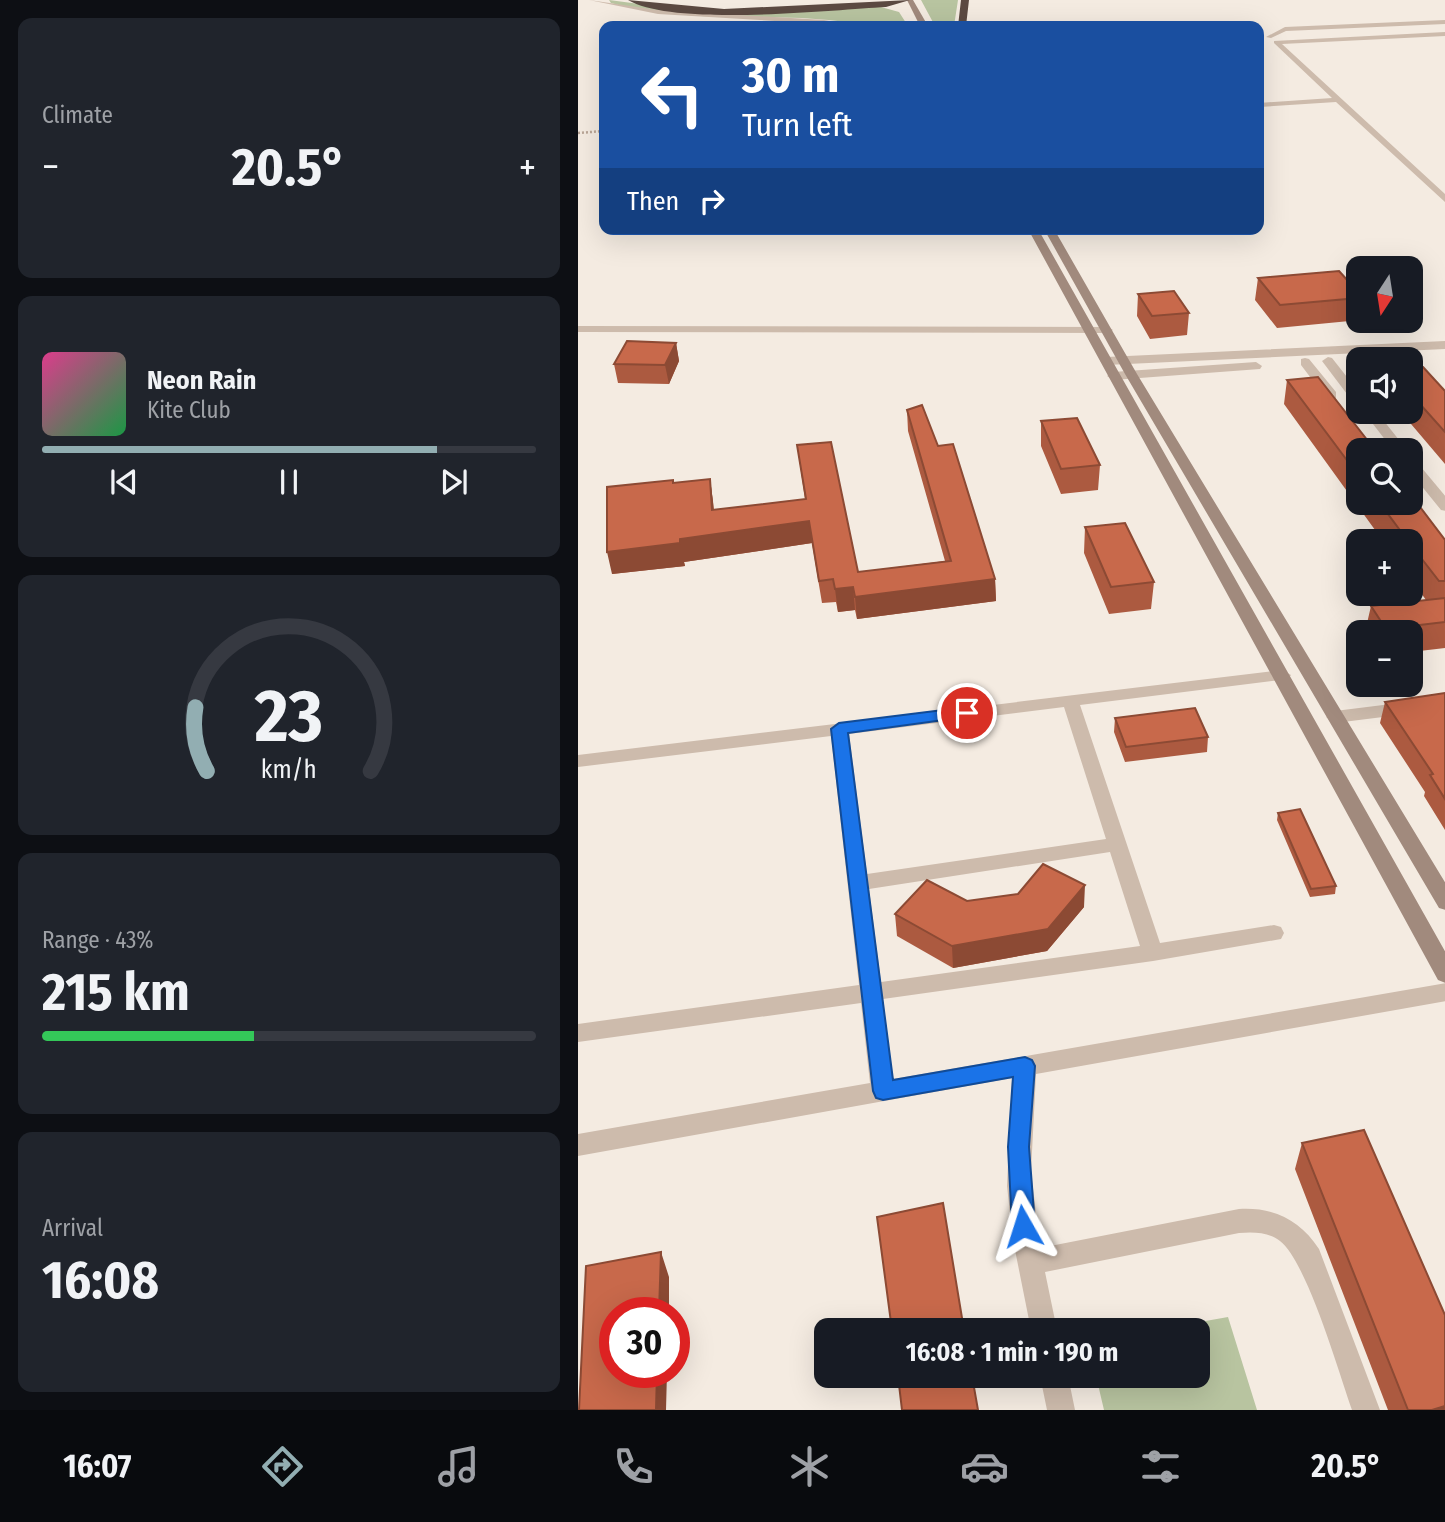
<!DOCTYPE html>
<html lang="en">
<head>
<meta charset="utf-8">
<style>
  :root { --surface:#171b24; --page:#20242c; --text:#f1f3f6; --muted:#9ea1a6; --line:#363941; --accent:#92aeb2 }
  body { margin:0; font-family:"Fira Sans Condensed",sans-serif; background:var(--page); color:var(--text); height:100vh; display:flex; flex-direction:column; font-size:26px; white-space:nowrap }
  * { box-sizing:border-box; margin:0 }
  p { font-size:23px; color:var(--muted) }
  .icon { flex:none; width:38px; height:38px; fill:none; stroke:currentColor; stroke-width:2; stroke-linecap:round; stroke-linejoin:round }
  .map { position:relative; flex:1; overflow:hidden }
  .drawer { display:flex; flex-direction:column; gap:18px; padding:18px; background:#0d0f14; width:578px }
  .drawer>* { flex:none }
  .guide { position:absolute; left:21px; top:21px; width:665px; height:214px; border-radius:14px; box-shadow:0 7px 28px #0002; background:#1a4fa0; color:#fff; overflow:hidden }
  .needle { width:46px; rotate:192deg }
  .controls { position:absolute; left:768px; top:256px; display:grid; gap:14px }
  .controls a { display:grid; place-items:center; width:77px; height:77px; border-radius:14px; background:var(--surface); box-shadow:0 7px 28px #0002; font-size:35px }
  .speed { position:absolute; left:21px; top:1297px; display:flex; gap:14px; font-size:35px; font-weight:700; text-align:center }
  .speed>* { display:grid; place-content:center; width:91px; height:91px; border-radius:50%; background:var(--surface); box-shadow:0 7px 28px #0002; line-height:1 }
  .speed .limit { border:10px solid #d22; background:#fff; color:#111 }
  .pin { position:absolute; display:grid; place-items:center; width:60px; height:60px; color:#fff; margin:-30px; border:4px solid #fff; border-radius:50%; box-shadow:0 2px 7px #0007 }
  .me { position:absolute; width:77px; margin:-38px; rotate:354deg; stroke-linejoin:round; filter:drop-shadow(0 0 5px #0008) }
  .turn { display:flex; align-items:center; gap:24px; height:147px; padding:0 28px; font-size:32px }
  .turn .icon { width:91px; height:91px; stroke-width:2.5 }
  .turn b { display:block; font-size:49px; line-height:60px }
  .then { display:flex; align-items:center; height:66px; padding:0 28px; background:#0003; gap:14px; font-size:26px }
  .big { font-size:52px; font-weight:700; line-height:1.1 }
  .drawer .card { flex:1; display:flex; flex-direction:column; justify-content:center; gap:10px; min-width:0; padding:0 24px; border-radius:14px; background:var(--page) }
  .drawer .dial { align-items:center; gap:0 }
  .dial svg { height:182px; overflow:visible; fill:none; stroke:var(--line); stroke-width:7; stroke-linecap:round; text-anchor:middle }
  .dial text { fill:var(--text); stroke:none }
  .song { display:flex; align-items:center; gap:21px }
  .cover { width:84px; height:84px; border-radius:10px; background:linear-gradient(135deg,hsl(330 70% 55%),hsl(140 70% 35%)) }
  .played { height:7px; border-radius:4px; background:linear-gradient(90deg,var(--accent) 80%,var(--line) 80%) }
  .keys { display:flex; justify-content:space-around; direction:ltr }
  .heat { display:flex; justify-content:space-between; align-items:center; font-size:38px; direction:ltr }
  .charge { height:10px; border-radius:5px; background:linear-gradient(90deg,#34c759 43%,var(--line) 0) }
  .trip { position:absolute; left:236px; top:1318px; width:396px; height:70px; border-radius:14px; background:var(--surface); box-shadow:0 7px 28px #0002; font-weight:700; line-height:70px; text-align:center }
  .dock { display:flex; height:112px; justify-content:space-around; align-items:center; background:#090b0e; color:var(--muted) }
  .dock .icon { width:49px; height:49px }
  .dock .selected { color:var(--accent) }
  .dock b { font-size:32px; color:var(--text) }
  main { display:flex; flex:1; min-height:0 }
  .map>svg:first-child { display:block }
  .green { fill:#b8c4a0 }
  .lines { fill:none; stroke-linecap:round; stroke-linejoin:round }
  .path { stroke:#b9a596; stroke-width:2.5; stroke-dasharray:2 2; stroke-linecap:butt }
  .lane { fill:#cdbbac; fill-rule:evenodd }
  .street { fill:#cdbbac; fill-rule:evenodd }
  .secondary { fill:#a18a7d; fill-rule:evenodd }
  .highway { fill:#5c4a42; fill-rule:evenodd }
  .wall { fill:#ac5a40 }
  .shaded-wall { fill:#8c4a34 }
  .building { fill:#c8694b; stroke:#8c4a34; stroke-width:2 }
  .route { fill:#1a73e8; stroke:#114b97; stroke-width:2 }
</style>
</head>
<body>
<main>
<section class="drawer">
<div class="card"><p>Climate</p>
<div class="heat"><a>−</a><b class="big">20.5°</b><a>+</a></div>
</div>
<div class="card">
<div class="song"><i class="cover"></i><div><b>Neon Rain</b><p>Kite Club</p></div></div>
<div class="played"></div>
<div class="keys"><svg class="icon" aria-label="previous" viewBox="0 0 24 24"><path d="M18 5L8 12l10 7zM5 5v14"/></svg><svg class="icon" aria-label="pause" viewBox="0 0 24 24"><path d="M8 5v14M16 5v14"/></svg><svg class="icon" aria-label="next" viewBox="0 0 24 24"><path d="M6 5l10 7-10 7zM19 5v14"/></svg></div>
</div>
<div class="card dial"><svg viewBox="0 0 100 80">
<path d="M14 69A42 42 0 1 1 86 69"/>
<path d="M14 69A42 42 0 0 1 9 41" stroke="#92aeb2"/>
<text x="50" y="56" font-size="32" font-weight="700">23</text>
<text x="50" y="72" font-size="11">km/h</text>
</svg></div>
<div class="card"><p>Range · 43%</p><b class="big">215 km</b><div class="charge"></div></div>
<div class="card"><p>Arrival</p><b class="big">16:08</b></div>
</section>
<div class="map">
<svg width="868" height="1410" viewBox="0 0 868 1410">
  <rect width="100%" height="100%" fill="#f4ebe1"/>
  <path class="green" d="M31 0 115 11 303 7 321 12 330 26C294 26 260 20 224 18 160 16 95 20 33 3Z
    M343 0H380L376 26H357Z
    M650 1317 679 1410H526L518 1376H620V1330H577Z"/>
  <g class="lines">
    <path class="path" d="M0 133 26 131"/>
    <path class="lane" d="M11 0 80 10 246 20 282 26 80 14Z
      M868 20V24L708 31 693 38 688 37 707 27Z
      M868 32V36L704 44 868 195V203L758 102 681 107V103L754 98 696 43V41Z
      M0 326 530 327 535 330 530 333 0 332Z"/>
    <path class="street" d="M868 341V349L528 365 522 361 528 357Z
      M750 357 754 358 780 391V403L775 402 744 361Z
      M727 358 731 359 758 392V398H748L723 365V359Z
      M678 362 684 366 682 369 535 380 529 376 535 372Z
      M785 411H798L829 450H815Z
      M833 460 838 461 868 497V511L863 510 833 473Z
      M704 670 713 675 710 679 502 705 582 943 696 925 703 927 706 933 703 939 575 961 305 999 315 1079 868 983V1001L458 1074 453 1171 462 1248 661 1209C696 1207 722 1220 741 1249L802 1410H774C761 1373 729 1262 702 1241 690 1232 676 1232 661 1233L467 1272 479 1330H453L435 1240 429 1186 434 1078 0 1156V1134L292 1083 283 1003 0 1042V1024L281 985 253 736 0 767V755ZM486 707 528 839 289 874 271 734ZM532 852 562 946 303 982 291 889Z
      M868 697V709L757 723 748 717 757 711Z
      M462 1376H490L497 1410H469Z"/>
    <path class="secondary" d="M329 0H335L350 26H342Z
      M450 229H460L868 953V983L860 980Z
      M466 229H476L559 374 868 884V910L861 908 547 374Z"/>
    <path class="highway" d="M50 0 146 9 332 0 308 7C251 10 96 27 50 0Z
      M383 0H391L388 26H380Z"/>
  </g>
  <path class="wall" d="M680 278 780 292V320H782L699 328 677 300Z
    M560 294 611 313 609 335 572 339 559 316Z
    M98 343 101 361 91 384 40 383 36 364Z
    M833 368 867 391V464L822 411H833Z
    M709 380 780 450V502H833L867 540V648L833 652V632H787L793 606 848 600 833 579V541H805L706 404Z
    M329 410 360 446 417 579 418 601 279 619 277 610 260 612 258 602 244 603 234 543 106 562 107 566 34 574 96 483 132 479 136 510 227 499 219 445 280 572 367 561 330 431Z
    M463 421 522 465 520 490 483 494 463 446Z
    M507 527 576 582 573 609 531 614 506 553Z
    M867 693V830L846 796 847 792 802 723 807 702Z
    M537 718 630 737 629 752 547 762 536 732Z
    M700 813 758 886 757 894 732 897 699 820Z
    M389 901 506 907 469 951 375 968 319 936 317 914Z
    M724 1143 867 1410H810L717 1169Z"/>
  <path class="shaded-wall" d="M98 343 101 361 91 384 87 365Z
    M132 479 135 501 137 532 134 510Z
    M231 521 234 543 106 562 107 566 34 574 29 552 102 539Z
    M417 579 418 601 279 619 277 597Z
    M275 587 277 610 260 612 257 589Z
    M507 885 506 907 469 951 375 968 374 946Z
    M83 1252 91 1277V1312H81Z
    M79 1372H89L88 1410H78Z
    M867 1406V1410H854Z"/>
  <path class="building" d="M761 271 780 292V298L702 305 680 278Z
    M596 291 611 313 574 316 560 294Z
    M49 341 98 343 87 365 36 364Z
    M845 367 867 391V432L833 394V368Z
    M740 377 797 450H780V475L709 380Z
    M344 405 360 446 375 444 417 579 277 597 275 587 257 589 255 579 241 581 231 521 102 539V543L29 552V487L95 480V483L132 479 134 510 228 499 219 445 253 442 280 572 373 561 329 410Z
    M499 418 522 465 483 469 463 421Z
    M833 495 867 540V581H861L833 545V541H830L801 502H833Z
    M547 523 576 582 533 587 507 527Z
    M867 598V622L808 629 793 606Z
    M867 693V799L852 775 855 774 807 702Z
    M617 708 630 737 548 747 537 718Z
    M722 809 758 886 733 889 700 813Z
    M465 864 507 885 470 929 374 946 317 914 349 880 389 901 440 894Z
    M786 1130 867 1315V1406L854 1410H830L724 1143Z
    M365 1203 386 1330H314L299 1217Z
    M83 1252 81 1312H37V1372H79L78 1410H1L8 1266Z
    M320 1376H394L400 1410H324Z"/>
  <path class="route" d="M389 707 397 713 395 716 270 733 315 1080 447 1057 454 1060 457 1066 451 1147 457 1226 454 1234 445 1237 437 1234 434 1226 430 1147 435 1077 305 1100 298 1098 295 1091 253 729 261 723Z"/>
</svg>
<div class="controls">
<a><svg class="needle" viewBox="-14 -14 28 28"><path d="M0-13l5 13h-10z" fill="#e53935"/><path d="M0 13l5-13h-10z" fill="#9ea1a6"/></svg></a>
<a><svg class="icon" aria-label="sound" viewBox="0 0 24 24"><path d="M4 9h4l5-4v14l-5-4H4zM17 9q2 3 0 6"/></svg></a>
<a><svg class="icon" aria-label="search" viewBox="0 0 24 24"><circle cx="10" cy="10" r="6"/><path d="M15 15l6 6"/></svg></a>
<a>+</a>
<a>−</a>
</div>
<div class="speed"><div class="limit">30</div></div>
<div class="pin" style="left:389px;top:713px;background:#d93025"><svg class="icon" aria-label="arrive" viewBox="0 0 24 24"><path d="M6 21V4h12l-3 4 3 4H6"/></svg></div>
<svg class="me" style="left:445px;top:1226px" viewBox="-20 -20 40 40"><path d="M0-17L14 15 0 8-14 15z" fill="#1a73e8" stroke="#fff" stroke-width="4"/></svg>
<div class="trip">16:08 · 1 min · 190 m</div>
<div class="guide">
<div class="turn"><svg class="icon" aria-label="left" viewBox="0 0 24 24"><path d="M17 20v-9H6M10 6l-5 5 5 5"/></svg><div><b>30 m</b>Turn left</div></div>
<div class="then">Then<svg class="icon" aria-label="right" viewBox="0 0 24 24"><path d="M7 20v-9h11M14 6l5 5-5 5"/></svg></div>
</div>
</div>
</main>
<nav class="dock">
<b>16:07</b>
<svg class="icon selected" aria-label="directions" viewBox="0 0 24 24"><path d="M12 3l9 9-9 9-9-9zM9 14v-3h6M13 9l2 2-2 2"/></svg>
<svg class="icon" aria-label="music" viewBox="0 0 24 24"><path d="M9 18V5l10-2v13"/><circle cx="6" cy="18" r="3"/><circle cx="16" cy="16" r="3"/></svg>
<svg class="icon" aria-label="phone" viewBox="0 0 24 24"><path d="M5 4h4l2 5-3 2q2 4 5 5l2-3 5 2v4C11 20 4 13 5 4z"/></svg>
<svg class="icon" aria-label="climate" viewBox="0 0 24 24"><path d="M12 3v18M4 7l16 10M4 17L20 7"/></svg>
<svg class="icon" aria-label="car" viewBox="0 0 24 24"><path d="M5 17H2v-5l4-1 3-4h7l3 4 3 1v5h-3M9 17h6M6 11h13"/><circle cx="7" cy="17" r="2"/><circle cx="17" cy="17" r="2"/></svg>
<svg class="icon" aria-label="filters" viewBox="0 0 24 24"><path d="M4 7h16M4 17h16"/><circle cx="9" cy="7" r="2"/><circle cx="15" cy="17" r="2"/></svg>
<b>20.5°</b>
</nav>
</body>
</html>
